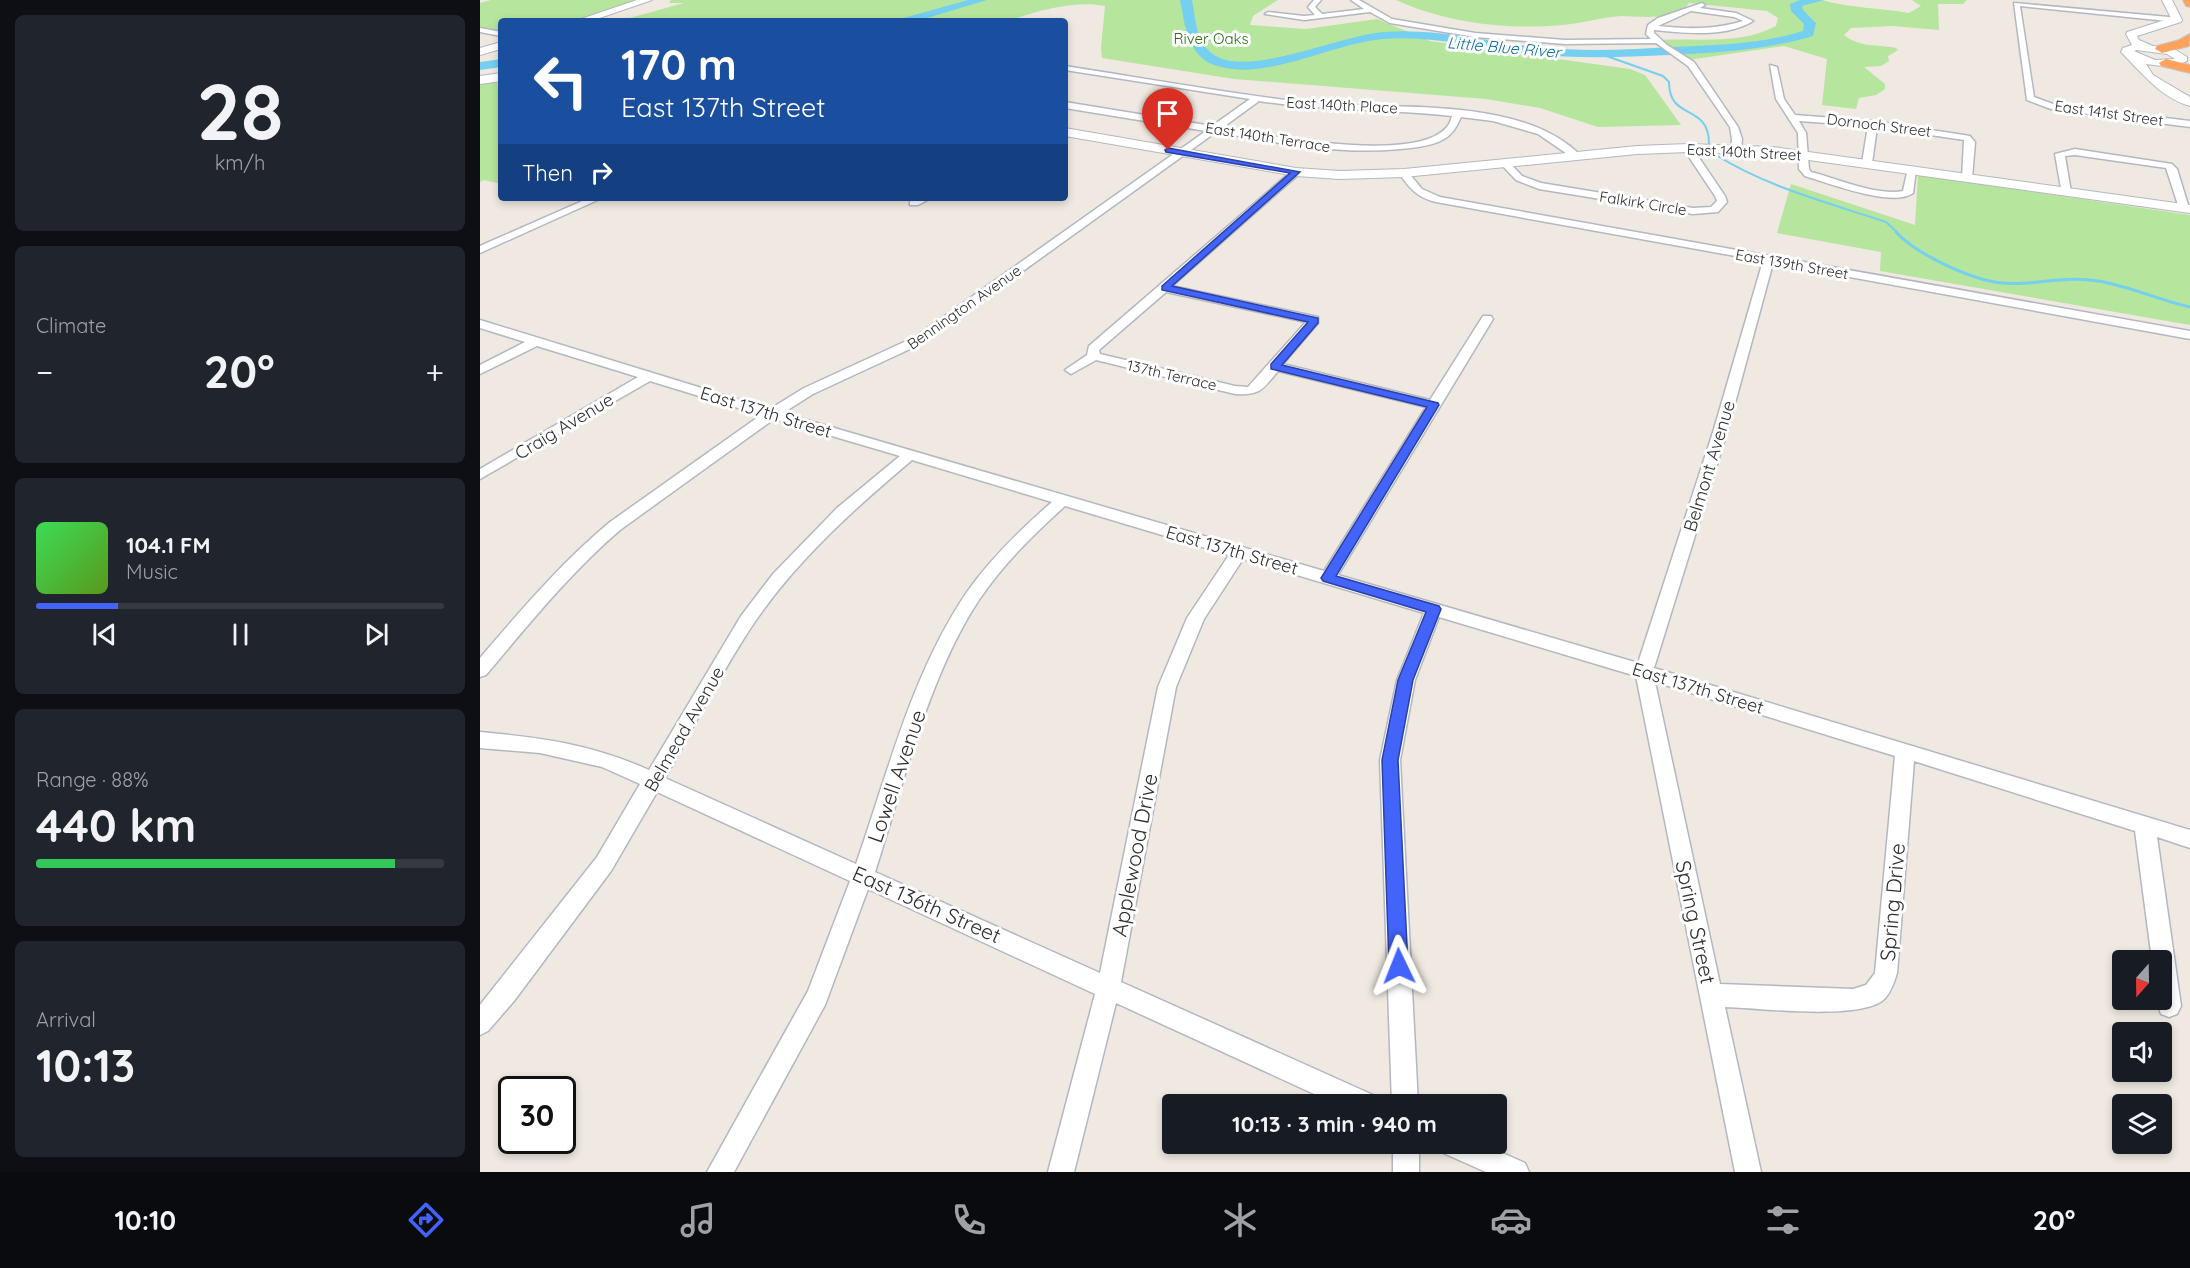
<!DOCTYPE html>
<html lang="en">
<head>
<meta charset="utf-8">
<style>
  :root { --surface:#171b24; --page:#20242c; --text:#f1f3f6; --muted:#9ea1a6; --line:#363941; --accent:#4264fb }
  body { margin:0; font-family:Quicksand,sans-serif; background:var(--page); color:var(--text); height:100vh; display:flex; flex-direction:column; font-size:22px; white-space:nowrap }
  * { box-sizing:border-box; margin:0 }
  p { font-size:20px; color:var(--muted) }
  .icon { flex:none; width:33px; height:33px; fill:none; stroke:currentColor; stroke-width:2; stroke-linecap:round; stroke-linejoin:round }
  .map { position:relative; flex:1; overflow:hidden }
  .side { display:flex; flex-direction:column; gap:15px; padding:15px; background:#0d0f14; width:480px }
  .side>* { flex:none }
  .hud { position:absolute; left:18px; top:18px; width:570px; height:183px; border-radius:6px; box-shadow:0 3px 9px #0003; background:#1a4fa0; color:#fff; overflow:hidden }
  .needle { width:39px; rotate:200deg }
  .controls { position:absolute; left:1632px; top:950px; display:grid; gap:12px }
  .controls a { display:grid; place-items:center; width:60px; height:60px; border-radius:6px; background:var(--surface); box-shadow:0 3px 9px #0003; font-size:30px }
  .speed { position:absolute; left:18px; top:1076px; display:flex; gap:12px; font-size:30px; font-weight:700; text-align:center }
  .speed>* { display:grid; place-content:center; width:78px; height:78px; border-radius:50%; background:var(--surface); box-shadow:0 3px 9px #0003; line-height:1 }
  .speed .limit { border:3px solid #111; border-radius:9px; background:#fff; color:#111 }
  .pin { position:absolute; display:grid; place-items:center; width:51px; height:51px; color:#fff; margin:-62px -26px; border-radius:50% 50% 50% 0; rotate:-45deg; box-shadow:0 0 6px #0007 }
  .pin .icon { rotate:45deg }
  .me { position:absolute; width:66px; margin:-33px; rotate:358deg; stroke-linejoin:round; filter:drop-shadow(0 0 4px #0008) }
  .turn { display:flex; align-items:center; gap:21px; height:126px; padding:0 24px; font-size:27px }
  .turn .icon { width:78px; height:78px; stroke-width:2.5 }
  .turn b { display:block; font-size:42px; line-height:51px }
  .then { display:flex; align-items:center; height:57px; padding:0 24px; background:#0003; gap:12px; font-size:22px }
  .big { font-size:45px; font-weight:700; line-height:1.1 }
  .side .card { flex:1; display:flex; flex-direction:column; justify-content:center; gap:9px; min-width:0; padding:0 21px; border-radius:9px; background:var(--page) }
  .side .dial { align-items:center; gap:0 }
  .dial b { font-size:78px; line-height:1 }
  .song { display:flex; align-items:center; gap:18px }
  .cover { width:72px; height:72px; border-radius:9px; background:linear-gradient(135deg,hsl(130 70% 55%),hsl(90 70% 35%)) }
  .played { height:6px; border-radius:3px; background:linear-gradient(90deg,var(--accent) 20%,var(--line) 20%) }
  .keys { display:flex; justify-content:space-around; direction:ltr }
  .heat { display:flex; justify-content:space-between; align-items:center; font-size:33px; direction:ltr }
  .charge { height:9px; border-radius:4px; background:linear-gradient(90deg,#34c759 88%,var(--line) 0) }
  .trip { position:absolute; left:682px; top:1094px; width:345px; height:60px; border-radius:6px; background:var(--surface); box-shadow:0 3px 9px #0003; font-weight:700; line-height:60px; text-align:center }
  .tab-bar { display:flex; height:96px; justify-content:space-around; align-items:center; background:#090b0e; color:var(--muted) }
  .tab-bar .icon { width:42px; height:42px }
  .tab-bar .on { color:var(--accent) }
  .tab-bar b { font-size:27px; color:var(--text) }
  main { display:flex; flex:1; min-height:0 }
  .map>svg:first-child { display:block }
  .green { fill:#b6e59e }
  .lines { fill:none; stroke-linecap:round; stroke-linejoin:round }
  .stream-far1 { stroke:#75cff0; stroke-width:2 }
  .stream { stroke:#75cff0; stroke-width:3 }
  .river { fill:#75cff0; fill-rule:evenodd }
  .street-casing { stroke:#b4b7c1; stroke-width:3 }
  .secondary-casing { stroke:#b4b7c1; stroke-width:2 }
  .highway-casing { stroke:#c9c9c9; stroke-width:2 }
  .street { fill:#fff; fill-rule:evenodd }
  .secondary { fill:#fff; fill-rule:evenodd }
  .highway { fill:#ffa35c; fill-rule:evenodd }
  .route { fill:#4264fb; stroke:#2b41a3; stroke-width:1.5 }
  .labels { text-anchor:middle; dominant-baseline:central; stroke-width:6; stroke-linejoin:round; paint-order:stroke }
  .far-park-label { font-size:15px; fill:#2c6e1b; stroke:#fff }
  .far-street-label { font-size:15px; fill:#2e2e2e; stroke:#fff }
  .far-water-label { font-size:16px; font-style:italic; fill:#0d6fa3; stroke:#fff }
  .street-label { font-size:18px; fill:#2e2e2e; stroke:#fff }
  .near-street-label { font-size:21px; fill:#2e2e2e; stroke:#fff }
</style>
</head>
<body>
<main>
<section class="side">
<div class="card dial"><b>28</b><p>km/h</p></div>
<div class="card"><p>Climate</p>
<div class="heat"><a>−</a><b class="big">20°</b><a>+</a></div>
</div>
<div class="card">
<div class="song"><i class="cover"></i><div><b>104.1 FM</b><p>Music</p></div></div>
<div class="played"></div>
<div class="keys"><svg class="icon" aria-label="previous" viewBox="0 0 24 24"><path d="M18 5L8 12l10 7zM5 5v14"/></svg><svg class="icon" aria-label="pause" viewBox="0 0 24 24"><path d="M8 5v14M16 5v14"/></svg><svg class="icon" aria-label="next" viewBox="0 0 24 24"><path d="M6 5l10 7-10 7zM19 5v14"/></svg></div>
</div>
<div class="card"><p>Range · 88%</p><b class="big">440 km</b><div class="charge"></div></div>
<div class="card"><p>Arrival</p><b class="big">10:13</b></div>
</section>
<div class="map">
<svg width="1710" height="1172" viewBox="0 0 1710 1172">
  <rect width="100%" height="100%" fill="#efe9e1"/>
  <path class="green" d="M11 0H163L95 21H21V31L0 27V3Z
    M191 0H798L773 16 770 25 826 29 897 19 950 41 1150 69 1165 75 1201 125 1118 127 1060 108 1006 99 754 79 622 58 621 47 625 6C594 0 558 11 527 21H139L204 3H189Z
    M916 0H1342C1370 8 1400 8 1429 13L1441 6 1432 0H1487L1483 4H1458L1459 30 1413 26 1371 28 1364 35C1381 48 1396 44 1416 48L1418 50 1408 56 1409 61 1401 66 1384 67 1405 84V89L1396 95 1379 98 1376 109 1342 105 1347 59 1304 46 1208 60 1181 40C1219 38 1261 45 1296 26L1298 18 1287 11 1209 3C1197 22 1160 16 1141 16 1121 17 1101 24 1082 25 1027 30 966 23 916 0Z
    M7 81 21 84V184L4 180 0 182V84Z
    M1438 175 1710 215V325L1400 271 1401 252 1297 233 1311 184 1435 225Z"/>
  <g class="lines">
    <path class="stream-far1" d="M1118 53 1183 76 1189 82C1189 122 1229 102 1229 144
      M1236 155C1287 187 1349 203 1406 222L1418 233"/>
    <path class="stream" d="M1416 232C1436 254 1491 280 1522 283 1554 286 1585 275 1618 281 1649 286 1679 300 1710 307"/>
    <path class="river" d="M488 0H507L437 21H418L420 19Z
      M700 0H712C716 21 716 48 740 58 776 74 862 35 904 32 952 28 1001 40 1048 46 1097 52 1145 50 1193 47 1237 45 1281 44 1323 31L1324 24 1311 11 1310 4 1320 0H1344L1322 6 1323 10 1336 23 1333 36C1286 50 1238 53 1189 55 1144 57 1098 59 1053 54 1004 49 953 35 903 39 852 43 784 83 734 65 707 55 705 24 700 0Z
      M21 59V67L0 70V62Z"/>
    <g class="street-casing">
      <path id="street" d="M834 0H841L835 7 842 14 884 9 871 0H879L912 19 995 33 1085 40 1171 39 1166 34 1168 25 1178 18 1222 3 1225 5 1220 8 1256 13 1273 21C1246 38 1204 33 1174 30V33L1187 45 1214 62 1258 127 1262 139 1261 149 1256 152 1251 149 1252 139 1250 127 1208 66 1176 43 1085 44 995 37 910 23 890 12 824 20 785 14 788 12 824 16 835 15 828 7ZM1211 11 1254 17 1263 21C1235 30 1206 29 1178 26Z
        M1534 3 1700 18 1697 22 1540 6 1554 97 1573 104 1710 121V127L1571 109 1547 100Z
        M0 28 21 32V36L0 32Z
        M1290 65 1297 67 1304 99 1315 115 1393 121 1490 136 1495 142 1492 178 1487 181 1482 178 1484 140 1397 127 1392 163 1387 166 1382 163 1388 126 1319 121 1326 133 1329 169 1331 172C1358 179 1397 196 1423 191L1428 168 1436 170 1433 193C1413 208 1348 183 1325 176L1319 169 1318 133 1296 99Z
        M585 66C663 78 741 92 820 102 902 112 1038 92 1101 156L1093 158 1058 134 1013 121 981 117C977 126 973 134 964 139 952 146 934 148 920 149 857 155 797 143 736 132L443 343 333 394 303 413 844 571 946 407 798 371C783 389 780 396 755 394L616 360 591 374 585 370 607 355 609 346 813 170H819V174L692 286 838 317V323L803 364 950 400 1003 316H1011L1013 319 858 575 1158 663 1234 429 1283 261 956 202C938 198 929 188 919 173L921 171H927L942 189 960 197 1710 331V339L1293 263 1248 429 1174 668 1710 830V848L1677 837 1701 1006 1697 1014 1689 1017 1681 1014 1676 999H1682V960H1672L1655 831 1434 761 1417 973C1414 983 1410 995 1402 1001 1375 1020 1280 1008 1245 1007L1281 1172H1255L1156 676 959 617 935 680 920 760 938 1104H912L900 760 917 680 944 613 763 559 724 619 696 687 641 982 893 1095 897 1104H856L636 1003 594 1172H568L615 994 388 889 345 1005 254 1172H227L328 991 370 881 177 792 131 871 34 1001 8 1031 0 1035V1005L117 857 160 784 122 767 60 753 0 748V732C63 738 110 744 169 770L261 616 293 574 357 508 420 456 294 419 140 530C90 573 49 624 6 675L0 677V658C41 610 81 563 130 522L281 415 170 381 0 479V469L158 377 57 346 0 374V365L45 342 0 328V320L290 409 324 388 435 337 726 131 585 108V102L732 126 770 99 585 70ZM779 101C843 111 908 109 972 116 971 120 969 125 966 128 933 164 787 135 742 128ZM686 292 826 322 768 387 755 386 620 354 619 350ZM432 460 572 502C541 529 511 558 487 592 432 673 408 772 376 864L185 778C214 727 241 672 274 623 317 560 374 509 432 460ZM585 506 749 555 707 618 678 687 620 973 395 872C423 785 449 675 499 600 523 564 554 534 585 506ZM1175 682 1415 756 1395 973 1386 985 1373 989 1240 984Z
        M1208 145 1211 146 1245 196 1247 202 1238 212 1213 214 1059 189 1036 180 1020 163 1028 161 1042 176 1061 183 1213 208 1231 207 1237 201 1235 196 1203 148Z
        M1595 149 1692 164 1697 169 1709 208 1704 211 1699 208 1686 168 1595 155 1585 156 1591 192 1582 194 1575 154Z
        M109 198H122L0 253V246Z
        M437 198H451L438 205H430V201Z
        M913 1143H939V1172H913Z
        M957 1143H1000L1045 1163 1049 1172H1006L961 1152Z"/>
    </g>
    <g class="secondary-casing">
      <path id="secondary" d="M157 0H172L111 21H95Z
        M1682 0H1692L1702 20 1701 22 1657 36 1659 40 1673 46 1694 49 1707 57V61L1690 67 1666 64 1673 75 1710 97V106C1681 98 1661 72 1641 52L1643 48 1652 45 1646 34 1647 32 1691 18ZM1657 50 1687 54 1695 59 1675 60 1654 51Z
        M21 42V49L0 55V48Z
        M21 73V81L0 84V76Z
        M585 128 816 168 860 171 924 169 1157 146 1208 144 1293 147 1710 205V213L1293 155 1208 152 1157 154 924 177 860 179 816 176 585 136Z"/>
    </g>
    <g class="highway-casing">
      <path id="highway" d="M1703 0H1710V7L1706 6Z
        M1710 34 1709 46 1682 53 1675 49 1677 46 1699 40Z
        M1686 59 1710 65V73L1681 66 1679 63Z"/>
    </g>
    <use href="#street" class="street"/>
    <use href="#secondary" class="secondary"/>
    <use href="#highway" class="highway"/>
  </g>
  <path class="route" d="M688 148 820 172 692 286 838 318V323L802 365 958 403 959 405 856 576 959 606 961 609 933 680 918 760 928 966 925 973 919 975 912 973 909 966 902 760 918 680 946 612 843 581 841 578 947 407 791 369V364L828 322 682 290V286L810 173 686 152 685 150Z"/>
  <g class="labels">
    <g class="far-park-label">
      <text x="731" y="38">River Oaks</text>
    </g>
    <g class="far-street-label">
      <text transform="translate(862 105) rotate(3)">East 140th Place</text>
      <text transform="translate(1629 113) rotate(8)">East 141st Street</text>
      <text transform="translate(1399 125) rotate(7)">Dornoch Street</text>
      <text transform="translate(788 137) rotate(9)">East 140th Terrace</text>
      <text transform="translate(1264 152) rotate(3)">East 140th Street</text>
      <text transform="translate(1163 203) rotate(9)">Falkirk Circle</text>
      <text transform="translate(1312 264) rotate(10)">East 139th Street</text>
      <text transform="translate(484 307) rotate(-35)">Bennington Avenue</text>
      <text transform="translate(692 375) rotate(13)">137th Terrace</text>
    </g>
    <g class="far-water-label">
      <text transform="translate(1024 47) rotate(5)">Little Blue River</text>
    </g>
    <g class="street-label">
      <text transform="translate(286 412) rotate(17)">East 137th Street</text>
      <text transform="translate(84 426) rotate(-31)">Craig Avenue</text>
      <text transform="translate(1229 466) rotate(-73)">Belmont Avenue</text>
      <text transform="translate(752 550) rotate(16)">East 137th Street</text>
      <text transform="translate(1218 688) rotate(17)">East 137th Street</text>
      <text transform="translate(204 729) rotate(-60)">Belmead Avenue</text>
    </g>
    <g class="near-street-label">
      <text transform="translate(416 776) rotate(-71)">Lowell Avenue</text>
      <text transform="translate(654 855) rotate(-79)">Applewood Drive</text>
      <text transform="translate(1412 902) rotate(-85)">Spring Drive</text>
      <text transform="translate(447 904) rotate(24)">East 136th Street</text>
      <text transform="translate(1216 922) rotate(78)">Spring Street</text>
    </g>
  </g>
</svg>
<div class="controls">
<a><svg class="needle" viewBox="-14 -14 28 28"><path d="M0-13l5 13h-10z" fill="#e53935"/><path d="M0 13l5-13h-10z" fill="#9ea1a6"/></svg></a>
<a><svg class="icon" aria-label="sound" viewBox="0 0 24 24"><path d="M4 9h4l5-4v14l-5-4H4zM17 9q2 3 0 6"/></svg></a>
<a><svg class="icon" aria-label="layers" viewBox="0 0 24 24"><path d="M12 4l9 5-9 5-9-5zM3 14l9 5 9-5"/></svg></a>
</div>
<div class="speed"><div class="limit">30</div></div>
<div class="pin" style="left:688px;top:150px;background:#d93025"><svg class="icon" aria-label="arrive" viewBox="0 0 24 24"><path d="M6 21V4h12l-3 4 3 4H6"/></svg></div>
<svg class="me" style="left:919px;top:966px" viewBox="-20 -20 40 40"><path d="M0-17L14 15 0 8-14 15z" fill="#4264fb" stroke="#fff" stroke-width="4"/></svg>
<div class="trip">10:13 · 3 min · 940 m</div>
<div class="hud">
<div class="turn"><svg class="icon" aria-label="left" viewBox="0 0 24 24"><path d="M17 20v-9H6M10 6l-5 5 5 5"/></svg><div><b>170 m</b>East 137th Street</div></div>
<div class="then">Then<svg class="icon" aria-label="right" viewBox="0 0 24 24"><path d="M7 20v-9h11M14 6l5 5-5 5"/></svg></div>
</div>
</div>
</main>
<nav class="tab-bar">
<b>10:10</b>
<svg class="icon on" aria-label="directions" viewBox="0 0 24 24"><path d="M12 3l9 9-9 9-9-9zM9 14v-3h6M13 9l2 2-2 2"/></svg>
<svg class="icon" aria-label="music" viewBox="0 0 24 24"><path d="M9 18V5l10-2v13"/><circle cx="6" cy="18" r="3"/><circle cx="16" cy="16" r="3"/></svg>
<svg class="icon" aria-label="phone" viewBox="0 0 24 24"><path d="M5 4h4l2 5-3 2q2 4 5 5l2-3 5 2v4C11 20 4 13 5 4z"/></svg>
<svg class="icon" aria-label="climate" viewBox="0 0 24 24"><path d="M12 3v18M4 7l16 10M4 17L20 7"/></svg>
<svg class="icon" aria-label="car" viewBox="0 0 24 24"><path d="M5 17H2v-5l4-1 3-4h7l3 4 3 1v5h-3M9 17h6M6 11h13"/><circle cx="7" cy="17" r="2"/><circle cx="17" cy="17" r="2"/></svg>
<svg class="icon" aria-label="filters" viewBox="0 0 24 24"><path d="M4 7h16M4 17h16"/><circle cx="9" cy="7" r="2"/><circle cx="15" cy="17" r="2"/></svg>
<b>20°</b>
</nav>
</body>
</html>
